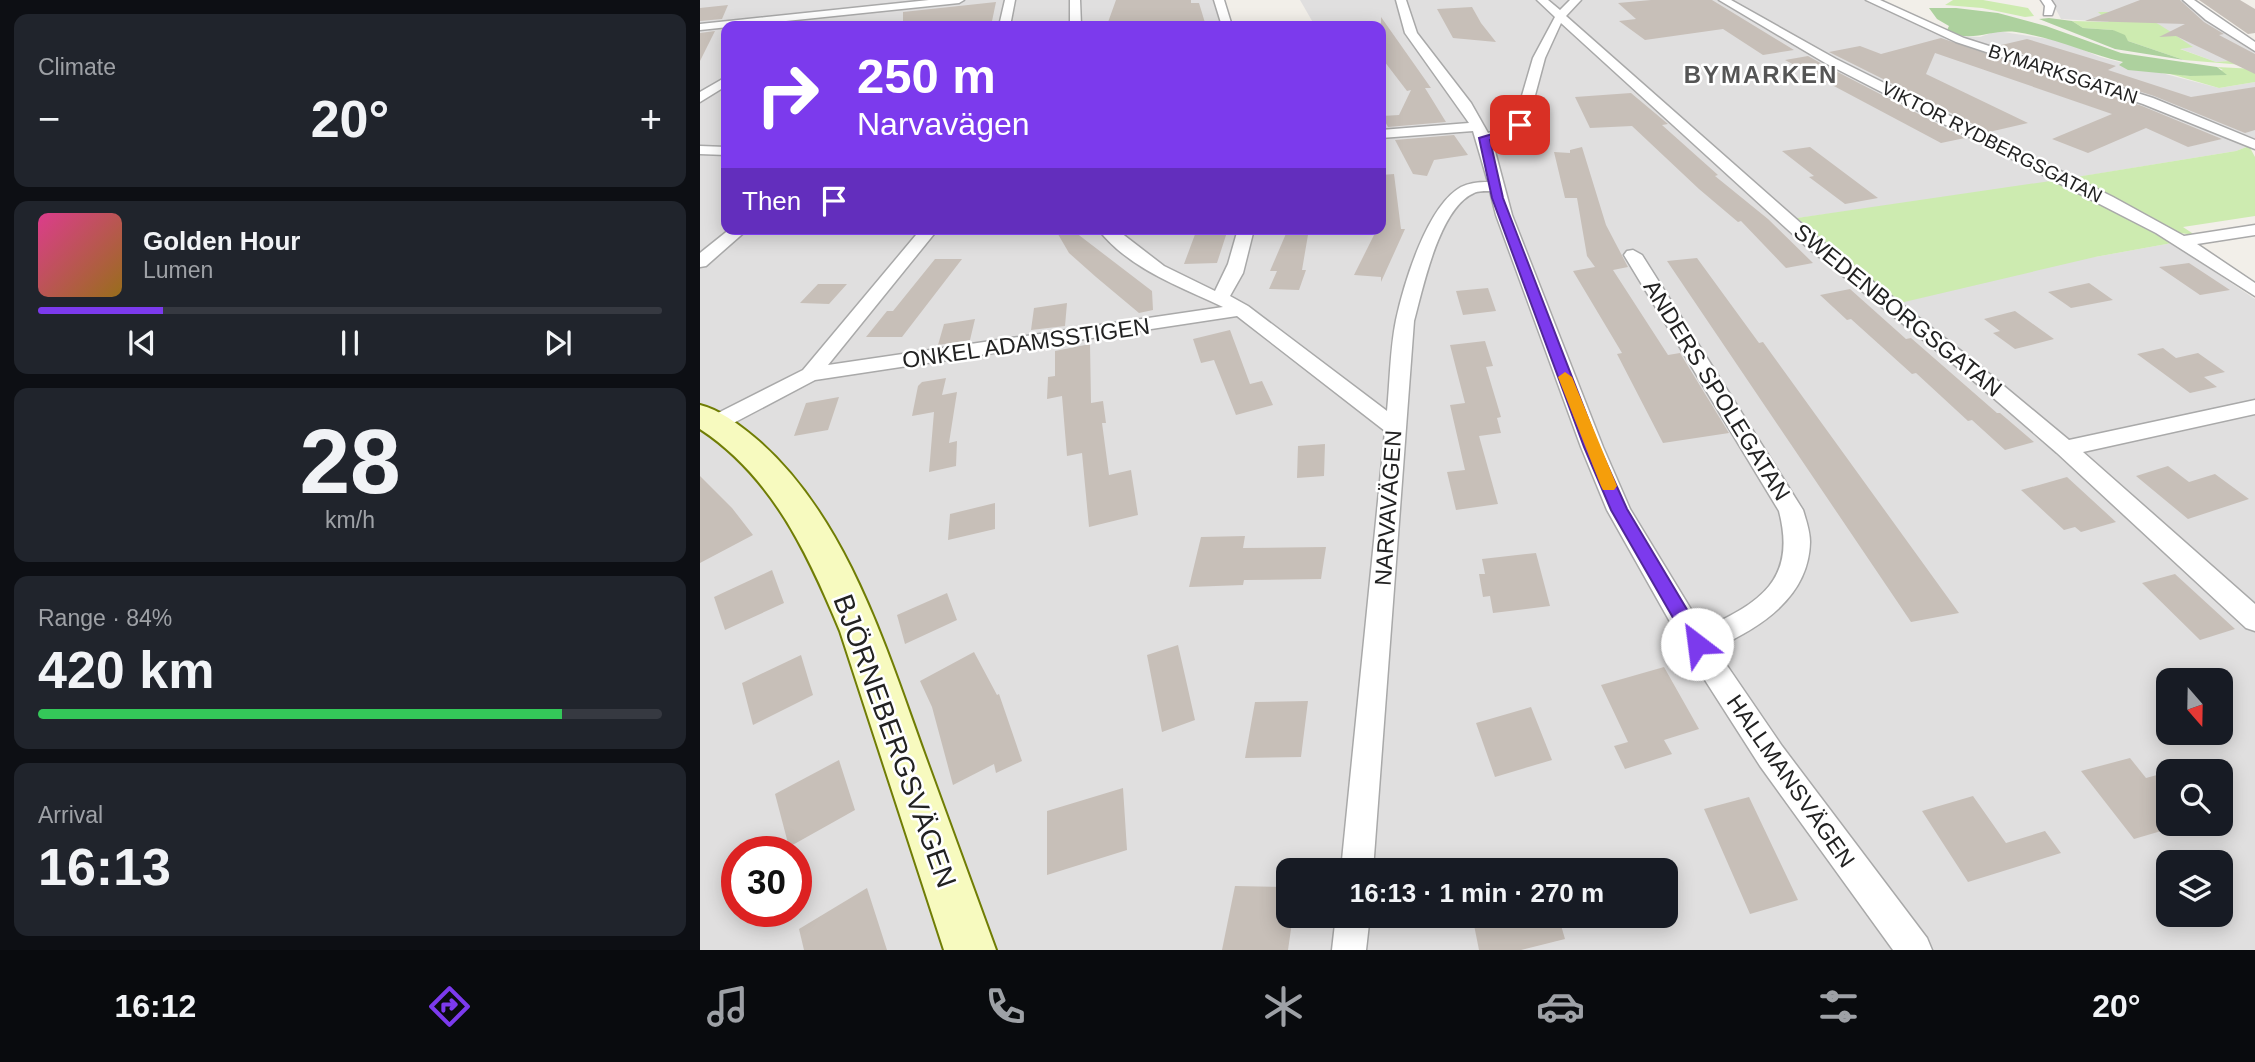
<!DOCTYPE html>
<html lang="en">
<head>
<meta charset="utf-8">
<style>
  :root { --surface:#171b24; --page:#20242c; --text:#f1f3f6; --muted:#9ea1a6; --line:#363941; --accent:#7c3aed }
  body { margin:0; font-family:Arial,sans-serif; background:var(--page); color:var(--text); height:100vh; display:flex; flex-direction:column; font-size:26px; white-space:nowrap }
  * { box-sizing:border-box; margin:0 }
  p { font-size:23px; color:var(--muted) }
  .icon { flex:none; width:38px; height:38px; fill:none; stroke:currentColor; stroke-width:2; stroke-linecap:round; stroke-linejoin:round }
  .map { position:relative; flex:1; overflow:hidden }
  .drawer { display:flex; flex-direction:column; gap:14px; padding:14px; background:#0d0f14; width:700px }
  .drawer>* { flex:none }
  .hud { position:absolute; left:21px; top:21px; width:665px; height:214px; border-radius:14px; box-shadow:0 4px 18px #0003; background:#7c3aed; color:#fff; overflow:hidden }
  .needle { width:46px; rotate:160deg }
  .buttons { position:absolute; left:1456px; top:668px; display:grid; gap:14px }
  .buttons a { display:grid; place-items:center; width:77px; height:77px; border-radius:14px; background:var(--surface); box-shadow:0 4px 18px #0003; font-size:35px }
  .speed { position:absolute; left:21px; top:836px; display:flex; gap:14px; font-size:35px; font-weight:700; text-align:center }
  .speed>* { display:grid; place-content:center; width:91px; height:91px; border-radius:50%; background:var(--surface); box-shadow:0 4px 18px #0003; line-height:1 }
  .speed .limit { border:10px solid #d22; background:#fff; color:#111 }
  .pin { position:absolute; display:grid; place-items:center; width:60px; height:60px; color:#fff; margin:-30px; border-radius:14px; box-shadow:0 4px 10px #0006 }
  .me { position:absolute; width:77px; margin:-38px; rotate:330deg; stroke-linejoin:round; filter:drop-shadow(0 0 5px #0008) }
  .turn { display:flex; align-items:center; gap:24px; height:147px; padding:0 21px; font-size:32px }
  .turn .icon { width:91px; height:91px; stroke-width:2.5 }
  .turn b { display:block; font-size:49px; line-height:60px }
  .then { display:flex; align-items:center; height:66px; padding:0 21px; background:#0003; gap:14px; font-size:26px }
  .big { font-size:52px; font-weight:700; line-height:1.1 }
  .drawer .card { flex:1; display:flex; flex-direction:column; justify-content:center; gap:10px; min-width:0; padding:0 24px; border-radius:14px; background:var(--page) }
  .drawer .dial { align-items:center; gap:0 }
  .dial b { font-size:91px; line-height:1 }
  .song { display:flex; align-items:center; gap:21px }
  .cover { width:84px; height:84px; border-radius:10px; background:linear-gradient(135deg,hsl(330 70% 55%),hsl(40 70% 35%)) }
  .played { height:7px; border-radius:4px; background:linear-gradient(90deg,var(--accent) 20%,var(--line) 20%) }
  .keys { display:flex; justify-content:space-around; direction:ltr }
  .heat { display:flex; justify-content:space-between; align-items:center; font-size:38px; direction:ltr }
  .charge { height:10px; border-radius:5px; background:linear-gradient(90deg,#34c759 84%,var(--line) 0) }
  .trip { position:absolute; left:576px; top:858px; width:402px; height:70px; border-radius:14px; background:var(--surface); box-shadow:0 4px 18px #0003; font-weight:700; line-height:70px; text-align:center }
  .tab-bar { display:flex; height:112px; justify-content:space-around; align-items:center; background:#090b0e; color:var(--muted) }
  .tab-bar .icon { width:49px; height:49px }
  .tab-bar .selected { color:var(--accent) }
  .tab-bar b { font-size:32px; color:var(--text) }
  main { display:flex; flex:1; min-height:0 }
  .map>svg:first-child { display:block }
  .residential { fill:#e0dfdf; fill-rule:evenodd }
  .grass { fill:#cdebb0 }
  .forest { fill:#add19e }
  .building { fill:#c7bfb8 }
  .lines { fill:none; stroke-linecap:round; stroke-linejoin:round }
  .street-casing { stroke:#a9a9a9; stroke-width:3 }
  .secondary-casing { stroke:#707d05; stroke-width:4 }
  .street { fill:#fff; fill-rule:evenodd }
  .secondary { fill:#f7fabf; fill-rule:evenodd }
  .route { fill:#7c3aed; stroke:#51269a; stroke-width:2 }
  .slow { fill:#f59e0b }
  .labels { text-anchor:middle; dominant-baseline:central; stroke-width:5; stroke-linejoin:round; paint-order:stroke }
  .far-street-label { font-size:19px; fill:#222; stroke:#fff }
  .street-label { font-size:23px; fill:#222; stroke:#fff }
  .far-district-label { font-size:24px; font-weight:bold; letter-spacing:2px; fill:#555; stroke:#fff }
  .near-street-label { font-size:28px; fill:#222; stroke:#fff }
</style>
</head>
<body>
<main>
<section class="drawer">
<div class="card"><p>Climate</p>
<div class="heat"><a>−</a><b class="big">20°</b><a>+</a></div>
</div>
<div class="card">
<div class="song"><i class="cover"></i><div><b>Golden Hour</b><p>Lumen</p></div></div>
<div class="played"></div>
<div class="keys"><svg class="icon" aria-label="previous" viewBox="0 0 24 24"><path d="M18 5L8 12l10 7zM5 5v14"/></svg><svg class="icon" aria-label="pause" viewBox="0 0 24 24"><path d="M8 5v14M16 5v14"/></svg><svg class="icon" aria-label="next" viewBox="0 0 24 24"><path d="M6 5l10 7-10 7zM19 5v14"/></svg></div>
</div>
<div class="card dial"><b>28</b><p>km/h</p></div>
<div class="card"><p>Range · 84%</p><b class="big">420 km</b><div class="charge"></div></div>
<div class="card"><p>Arrival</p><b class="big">16:13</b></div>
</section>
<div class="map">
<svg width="1555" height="950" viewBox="0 0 1555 950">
  <rect width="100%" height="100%" fill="#f2efe9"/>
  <path class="residential" d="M0 0H519L527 26H26V229H681V26H615L600 0H1164L1237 33 1410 91 1549 146 1536 151 1287 192 1098 218 1395 257 1472 243 1555 299V950H0ZM1468 681H1521V733H1468ZM1468 772H1521V824H1468ZM37 852H96V912H37ZM1468 863H1521V915H1468ZM588 870H966V915H588Z
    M1351 0H1482L1555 51V59L1516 62 1478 48 1492 47 1410 22 1361 19Z
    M1297 31 1362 41 1400 57 1519 88 1555 82V142L1257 36 1280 37Z"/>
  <path class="grass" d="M1253 0H1283L1328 8 1334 16 1325 17 1282 8 1245 5Z
    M1398 12C1447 11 1454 21 1493 47L1480 49 1516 62 1555 59V66L1484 60 1428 41 1413 30 1383 28 1372 21 1409 22Z
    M1517 67 1555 69V82L1519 88 1467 73 1490 76 1523 70Z
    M1549 146 1555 157V216L1483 227 1495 235 1472 232 1370 178 1536 151Z
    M1357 180 1472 243 1395 257 1200 303 1097 218Z"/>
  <path class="forest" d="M1229 8H1256L1298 13 1346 26 1421 53 1517 67 1527 75 1490 76 1428 70 1419 65 1423 62C1386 53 1355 38 1316 32 1290 29 1275 43 1246 32L1249 26 1237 19Z
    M1349 18 1372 21 1383 28 1413 30 1425 35 1428 41 1484 60 1415 49 1339 19Z"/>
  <path class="building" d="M416 0H491V3H499L506 26 407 25Z
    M951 0H1012L1094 50 1063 55 1023 29 945 40 919 21 936 19 918 3Z
    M1440 0H1480L1504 22 1524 34 1519 35 1555 54V74L1476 36 1459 37 1485 24 1385 21Z
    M1499 0H1540L1555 9V33L1548 34Z
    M296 2 291 26H203V12Z
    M28 5 22 19 0 21V8Z
    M772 7 781 23 796 42 753 38 737 9Z
    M681 17 731 88H725L746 122 688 127 682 116 699 115 711 90 707 91 681 57Z
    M15 31 0 61V33Z
    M1241 38 1442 106 1522 139 1488 147 1446 128 1388 153 1352 139 1412 114 1235 53 1226 74 1328 123 1289 132 1129 52 1160 46 1181 54Z
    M1327 39 1416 66 1408 70 1491 97 1555 87V130L1545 133 1454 96 1297 46Z
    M1108 56 1126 66 1265 138 1241 143 1085 60Z
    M931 93 968 124 962 125 1018 175 1015 176 1068 219 1113 263 1086 268 1041 221 1038 222 999 189 932 126 890 128 875 97Z
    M754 135 768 155 734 160 727 176 713 174 695 140Z
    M882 147 906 225 928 267 913 270 968 355 980 353 1029 433 963 443 917 354 922 353 873 271 895 267 887 256 877 198H865L854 152 870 153V150Z
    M1110 147 1178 198 1145 204 1109 177 1114 176 1082 151Z
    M694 174 701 229H705L681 282V277L654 275 677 229H681V175Z
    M355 229H371L452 291 453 310 439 313 396 277 369 253Z
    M497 229H528L517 263 484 264Z
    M588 229H609L602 270H606L599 290 569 289 577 271H570Z
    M997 258 1059 343 1063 342 1259 613 1211 622 967 261Z
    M235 259H262L202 337H166L187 311H193Z
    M1489 263 1530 290 1500 295 1459 267Z
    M1389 283 1413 300 1371 308 1348 292Z
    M118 284H147L129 304 100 303Z
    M788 288 796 311 763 315 756 291Z
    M1150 289 1206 339 1211 338 1297 413H1300L1334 442 1305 450 1272 420 1268 421 1216 373 1212 374 1151 319 1147 320 1120 295Z
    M367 303 365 326 331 330 334 308Z
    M1315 311 1354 339 1315 349 1293 333 1300 331 1284 319Z
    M275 319 270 340 238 345 244 324Z
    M530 330 550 384 562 381 573 405 536 415 514 360 501 363 493 339Z
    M785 341 793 366 786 367 801 417 797 418 801 433 779 436 798 504 756 510 747 472 765 470 750 405 765 403 750 345Z
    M390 344 391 403 403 401 406 423H402L409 475 431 470 438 515 389 527 382 453 367 456 362 396 347 399 348 377 355 376V351Z
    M1463 348 1476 358 1498 353 1525 372 1504 377 1517 387 1490 393 1437 354Z
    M246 378 242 395 257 392 249 443 257 441 256 466 229 472 234 412 212 416 218 386 222 382Z
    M139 397 128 430 94 436 106 403Z
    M625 444 624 476 597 478 598 446Z
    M1468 466 1489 482 1515 474 1549 499 1488 519 1436 476Z
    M0 476 32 508 53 535 0 563Z
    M1367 477 1416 522 1381 532 1375 527 1364 530 1321 490Z
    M295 503V529L248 540 250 514Z
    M545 536 543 548 626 547 621 579 544 580 543 585 489 587 501 537Z
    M836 553 850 606 793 613 790 596 783 597 779 574H785L782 559Z
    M72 570 84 603 25 630 14 597Z
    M1475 574 1535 629 1500 640 1442 583Z
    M247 593 257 620 205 644 197 615Z
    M478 645 495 720 462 732 447 655Z
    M274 652 297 695 299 694 322 761 296 773 294 764 253 785 232 707 220 681Z
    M101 655 113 695 53 725 42 683Z
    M964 667 999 729 964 740 972 754 925 769 914 746 928 742 901 685Z
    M608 701 601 757 545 758 555 702Z
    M831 707 852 760 795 777 776 723Z
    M1430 758 1446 778 1457 775 1468 788V829L1434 839 1381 771Z
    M139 760 155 810 89 847 75 794Z
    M423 788 427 850 347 875V811Z
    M1273 796 1306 843 1345 831 1361 853 1268 882 1222 811Z
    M1049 797 1098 900 1050 914 1004 809Z
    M535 886 588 887V915H593L588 950H522Z
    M167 888 187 950H104L99 929Z
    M772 915H858L865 939 821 950H779Z"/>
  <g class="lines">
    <g class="street-casing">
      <path id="street" d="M229 0H264L259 3 0 30V24Z
        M305 0H315L310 26H299Z
        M370 0H380L381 26H370Z
        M514 0H524L532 26H522Z
        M696 0H706L717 33 771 103 788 133 807 128 814 123 833 58 855 17 837 0H848L860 10 870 0H881L866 16 1120 240 1275 362 1369 440 1555 400V414L1383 452 1555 604V631L1546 628 1357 453 1261 370 1108 248 861 23 845 58 827 125 817 134 792 140 812 215 903 447 930 509 1003 629C1060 603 1097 580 1079 511L924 255 927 251 933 250 942 255 1103 510C1106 520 1110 531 1110 542 1109 597 1060 628 1015 648L1082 746 1227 938 1232 950H1193L1060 766 987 652 907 510 881 447 796 215 790 191C785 191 778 191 774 193 739 208 723 288 714 321L673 870H641L685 431 537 316 115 380 24 428H8L5 423 8 418 103 370 221 229H238L128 365 523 307C479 286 429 269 398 229H416L464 266 515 291 528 264 538 229H554L543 273 530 296 548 306 687 411C690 381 690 349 696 320 704 283 727 206 761 187 769 183 779 182 788 182L773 131 681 138V130L769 123 705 33Z
        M1019 0H1031L1136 59 1413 197 1484 236 1555 225V235L1497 244 1555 283V296L1456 233 1127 64Z
        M1166 0H1180L1264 38 1453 98 1555 140V149L1443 104 1256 42Z
        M1341 0H1351L1355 6 1352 15H1344L1345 6Z
        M1483 0H1494L1555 42V51L1506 20Z
        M26 77V86L0 102V92Z
        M0 146 26 147V155L0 154Z
        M30 229H48L6 266 0 267V253Z
        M636 915H670L666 950H632Z"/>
    </g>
    <g class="secondary-casing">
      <path id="secondary" d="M0 405C20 410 38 424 54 437 147 515 187 651 227 761 250 824 273 887 296 950H244L140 631C108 554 72 476 0 429Z"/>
    </g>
    <use href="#street" class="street"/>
    <use href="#secondary" class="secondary"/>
  </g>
  <path class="route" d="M816 123 825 125 815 133 790 140 803 198 899 447 927 509 1004 638 1007 644 1004 649 997 652 991 649 911 510 884 447 792 198 779 138 809 129Z"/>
  <path class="slow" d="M865 372 872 377 917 486 914 490H903L901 486 858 377Z"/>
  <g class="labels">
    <g class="far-street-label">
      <text transform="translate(1363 74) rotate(18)">BYMARKSGATAN</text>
      <text transform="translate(1292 142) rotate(27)">VIKTOR RYDBERGSGATAN</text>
    </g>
    <g class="street-label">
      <text transform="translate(1198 310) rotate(39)">SWEDENBORGSGATAN</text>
      <text transform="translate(326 343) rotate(-8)">ONKEL ADAMSSTIGEN</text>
      <text transform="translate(1017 390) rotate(58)">ANDERS SPOLEGATAN</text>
      <text transform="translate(688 508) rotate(-86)">NARVAVÄGEN</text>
      <text transform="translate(1091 781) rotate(55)">HALLMANSVÄGEN</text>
    </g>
    <g class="far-district-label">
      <text x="1061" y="74">BYMARKEN</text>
    </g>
    <g class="near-street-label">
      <text transform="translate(195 741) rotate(70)">BJÖRNEBERGSVÄGEN</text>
    </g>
  </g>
</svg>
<div class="buttons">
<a><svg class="needle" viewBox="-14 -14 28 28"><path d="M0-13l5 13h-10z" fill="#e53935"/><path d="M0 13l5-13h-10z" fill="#9ea1a6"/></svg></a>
<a><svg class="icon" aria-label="search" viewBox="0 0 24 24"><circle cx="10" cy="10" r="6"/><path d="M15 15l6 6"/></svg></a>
<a><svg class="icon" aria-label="layers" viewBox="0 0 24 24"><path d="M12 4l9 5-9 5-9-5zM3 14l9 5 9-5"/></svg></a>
</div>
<div class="speed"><div class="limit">30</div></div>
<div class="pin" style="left:820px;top:125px;background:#d93025"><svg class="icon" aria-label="arrive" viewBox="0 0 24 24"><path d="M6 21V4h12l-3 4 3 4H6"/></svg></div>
<svg class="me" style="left:997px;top:644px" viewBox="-20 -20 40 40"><circle r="19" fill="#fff"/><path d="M0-13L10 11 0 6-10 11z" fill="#7c3aed"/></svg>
<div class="trip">16:13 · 1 min · 270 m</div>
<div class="hud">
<div class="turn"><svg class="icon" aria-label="right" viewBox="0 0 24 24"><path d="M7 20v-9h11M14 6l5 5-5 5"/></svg><div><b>250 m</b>Narvavägen</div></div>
<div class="then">Then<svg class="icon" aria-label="arrive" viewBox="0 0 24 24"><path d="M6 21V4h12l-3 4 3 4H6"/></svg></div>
</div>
</div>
</main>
<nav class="tab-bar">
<b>16:12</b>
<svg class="icon selected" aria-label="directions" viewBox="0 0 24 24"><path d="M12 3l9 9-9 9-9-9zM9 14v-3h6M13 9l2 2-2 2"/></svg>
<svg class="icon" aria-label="music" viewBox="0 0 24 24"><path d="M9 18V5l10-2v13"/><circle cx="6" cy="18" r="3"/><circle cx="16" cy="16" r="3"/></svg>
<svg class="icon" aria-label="phone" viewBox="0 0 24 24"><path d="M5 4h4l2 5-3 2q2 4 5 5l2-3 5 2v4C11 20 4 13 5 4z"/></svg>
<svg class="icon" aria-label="climate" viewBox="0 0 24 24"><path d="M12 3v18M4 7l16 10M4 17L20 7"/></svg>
<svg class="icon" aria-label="car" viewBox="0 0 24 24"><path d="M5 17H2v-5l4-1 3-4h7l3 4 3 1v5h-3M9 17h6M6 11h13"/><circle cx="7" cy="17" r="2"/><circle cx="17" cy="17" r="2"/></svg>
<svg class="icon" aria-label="filters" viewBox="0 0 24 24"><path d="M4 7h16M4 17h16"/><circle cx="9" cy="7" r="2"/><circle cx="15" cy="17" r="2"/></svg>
<b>20°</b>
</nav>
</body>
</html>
